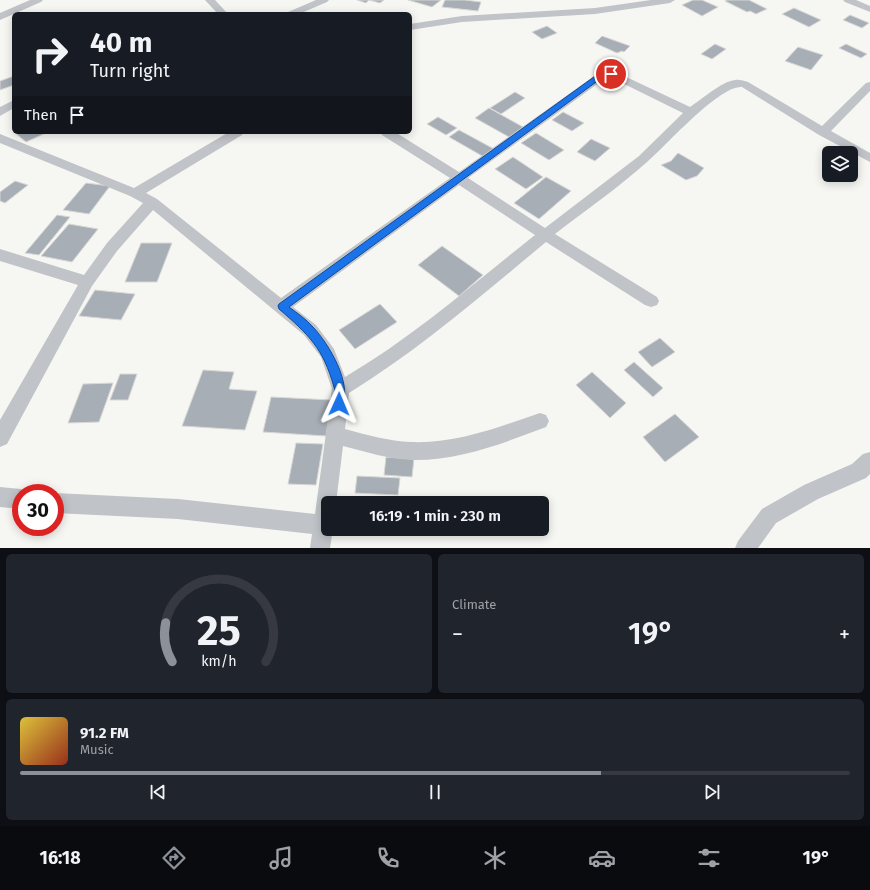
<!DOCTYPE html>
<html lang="en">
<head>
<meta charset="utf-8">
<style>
  :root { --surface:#171b24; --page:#20242c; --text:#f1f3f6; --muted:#9ea1a6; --line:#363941; --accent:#8c9099 }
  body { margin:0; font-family:"Fira Sans",sans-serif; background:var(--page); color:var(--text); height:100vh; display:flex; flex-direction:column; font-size:15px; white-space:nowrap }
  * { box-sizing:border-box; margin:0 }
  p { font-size:13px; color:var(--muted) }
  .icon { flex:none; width:22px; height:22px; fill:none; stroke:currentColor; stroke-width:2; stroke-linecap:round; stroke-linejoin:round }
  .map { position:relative; height:548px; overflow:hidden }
  .details { display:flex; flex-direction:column; gap:6px; padding:6px; background:#0d0f14; flex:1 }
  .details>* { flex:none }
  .hud { position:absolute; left:12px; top:12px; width:400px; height:122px; border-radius:6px; box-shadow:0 2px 10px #0003; background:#171b24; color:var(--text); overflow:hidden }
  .buttons { position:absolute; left:822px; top:146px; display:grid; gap:8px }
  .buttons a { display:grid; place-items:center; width:36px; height:36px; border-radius:6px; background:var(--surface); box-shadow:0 2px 10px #0003; font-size:20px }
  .speed { position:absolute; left:12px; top:484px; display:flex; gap:8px; font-size:20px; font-weight:700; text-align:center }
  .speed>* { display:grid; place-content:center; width:52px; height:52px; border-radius:50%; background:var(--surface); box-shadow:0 2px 10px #0003; line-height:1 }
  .speed .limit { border:6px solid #d22; background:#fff; color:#111 }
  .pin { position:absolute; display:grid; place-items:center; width:34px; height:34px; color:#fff; margin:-17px; border:2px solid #fff; border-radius:50%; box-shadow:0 1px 4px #0007 }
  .me { position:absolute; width:44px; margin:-22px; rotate:1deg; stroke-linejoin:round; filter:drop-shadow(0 0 3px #0008) }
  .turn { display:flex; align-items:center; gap:14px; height:84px; padding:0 12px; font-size:18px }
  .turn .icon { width:52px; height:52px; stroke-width:2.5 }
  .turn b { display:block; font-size:28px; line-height:34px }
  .then { display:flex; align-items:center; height:38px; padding:0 12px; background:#0003; gap:8px; font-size:15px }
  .big { font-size:30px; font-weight:600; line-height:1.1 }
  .details .widget { flex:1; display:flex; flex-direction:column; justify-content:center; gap:6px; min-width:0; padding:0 14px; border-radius:6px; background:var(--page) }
  .details .dial { align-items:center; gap:0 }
  .dial svg { height:104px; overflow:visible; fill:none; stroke:var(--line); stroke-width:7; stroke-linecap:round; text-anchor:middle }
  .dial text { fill:var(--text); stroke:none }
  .song { display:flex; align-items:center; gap:12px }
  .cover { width:48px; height:48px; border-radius:6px; background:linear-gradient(135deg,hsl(50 70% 55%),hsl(10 70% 35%)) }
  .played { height:4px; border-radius:2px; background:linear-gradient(90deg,var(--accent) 70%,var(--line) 70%) }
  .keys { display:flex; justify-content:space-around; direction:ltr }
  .heat { display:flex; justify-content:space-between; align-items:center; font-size:22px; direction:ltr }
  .details .tiles { flex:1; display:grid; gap:6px; grid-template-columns:1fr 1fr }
  .widget:last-child { grid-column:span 2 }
  .trip { position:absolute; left:321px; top:496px; width:228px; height:40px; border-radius:6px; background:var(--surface); box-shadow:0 2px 10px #0003; font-weight:600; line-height:40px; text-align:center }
  .tab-bar { display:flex; height:64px; justify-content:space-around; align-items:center; background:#090b0e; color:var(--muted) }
  .tab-bar .icon { width:28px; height:28px }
  .tab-bar .current { color:var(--accent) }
  .tab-bar b { font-size:18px; color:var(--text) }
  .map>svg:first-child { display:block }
  .building { fill:#a8aeb6; stroke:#d8d8d6 }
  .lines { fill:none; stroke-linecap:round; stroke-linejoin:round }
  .street { fill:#c0c3c7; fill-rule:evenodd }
  .route { fill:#1a73e8; stroke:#114b97 }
</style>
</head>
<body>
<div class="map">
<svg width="870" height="548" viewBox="0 0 870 548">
  <rect width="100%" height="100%" fill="#f6f7f3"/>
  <path class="building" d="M357 0H384L380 3 369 0 366 3Z
    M408 0H441L432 7Z
    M445 0H465L481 2 478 11 442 7Z
    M693 0H702L718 7 702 16 682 5Z
    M727 0H749L767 9 756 14 750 11 747 12 725 1Z
    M794 8 821 20 809 27 782 14Z
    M850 15 869 23 862 28 843 20Z
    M547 26 557 33 542 39 532 32Z
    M602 36 630 46 624 52 622 51 617 53 595 43Z
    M715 44 726 49 712 59 701 54Z
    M846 44 867 54 861 58 839 48Z
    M798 47 823 55 811 70 785 61Z
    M14 76V85L0 90V81Z
    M515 92 525 98 501 114 490 108Z
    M489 108 523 127 509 137 475 118Z
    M563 112 584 123 572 131 552 120Z
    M438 117 457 128 446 135 427 124Z
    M459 130 494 149 484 157 449 137Z
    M14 132H48L26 142Z
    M536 133 564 150 549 160 521 143Z
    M591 139 610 148 595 161 577 152Z
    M678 153 704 168 697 176 686 180 661 165 671 161Z
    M513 157 543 177 526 189 495 169Z
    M546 177 571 191 539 219 514 203Z
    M15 181 28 185 5 203 0 201V192Z
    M86 183 110 186 89 214 63 210Z
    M57 215 70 217 39 255 25 253Z
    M69 224 98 229 72 262 41 256Z
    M141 243H172L157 282H125Z
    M442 246 483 275 459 296 418 265Z
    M95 290 135 294 121 320 79 316Z
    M380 304 397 322 355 349 339 330Z
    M660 338 675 352 652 367 638 352Z
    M634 362 663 388 653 397 624 370Z
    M203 370 234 372 229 389 257 391 245 430 182 426Z
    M592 372 626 403 610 418 576 385Z
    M120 374H137L128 400H110Z
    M113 383 99 422 68 423 83 384Z
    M271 397 332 400 326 436 263 432Z
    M675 414 699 437 665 462 643 437Z
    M296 443 323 444 316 485 288 484Z
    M386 457 414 459 412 477 384 475Z
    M357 476 400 478 398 495 355 493Z
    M385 498 421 500 420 503H385Z"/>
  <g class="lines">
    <path class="street" d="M30 0H43L41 2 0 20V13Z
      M205 0H215L228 14H218Z
      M316 0H329L327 2 299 14H286L288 12Z
      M651 0H675L670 3 595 14 462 22 410 30V24L462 16 595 8Z
      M843 0H856L870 6V12L845 2Z
      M606 71 622 75 690 107C701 100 722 81 735 80 739 79 744 81 748 82L822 126 866 83 870 82V91L831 131 870 153V162L819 135 742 87C719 85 665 147 647 162 618 188 586 210 555 234L657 297 659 301 657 305 651 307 645 305 546 242C482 295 420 349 349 393L345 429C367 435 389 441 411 442 456 444 499 427 540 413L546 415 549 421 546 427C504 443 458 461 412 460 389 459 366 452 343 446L336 503H328V529H333L330 548H310L312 534 178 519 55 513V493L178 499 315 514 332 389 321 357 304 335 153 210 117 251 92 286 7 444 0 447V420L78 285 0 261V249L84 275 107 243 143 203 130 196 0 143V134L134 188 229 132H244L242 135 146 193 157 199 281 298 450 178 382 135 380 132H395L459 172 597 74ZM607 77 614 79 683 113 639 156 545 228 468 178ZM459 185 535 235C473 284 413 337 345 377L334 349 316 325 293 307Z
      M14 100V108L0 116V107Z
      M870 452V474L866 478 818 499 776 523 758 548H735L738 541 762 509 804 485 852 464 863 454Z
      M0 487 21 489 28 492 21 493V509L0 507Z"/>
  </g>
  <path class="route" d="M606 72 615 74 603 77 289 307C297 313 306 319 313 327 329 344 353 384 342 408L339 409 335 408C332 401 337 394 334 387 323 348 309 335 279 309L278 306 279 304 598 74Z"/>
</svg>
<div class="buttons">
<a><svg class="icon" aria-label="layers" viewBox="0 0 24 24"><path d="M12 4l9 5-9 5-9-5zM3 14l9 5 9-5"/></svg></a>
</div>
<div class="speed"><div class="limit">30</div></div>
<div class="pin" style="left:611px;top:74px;background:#d93025"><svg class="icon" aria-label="arrive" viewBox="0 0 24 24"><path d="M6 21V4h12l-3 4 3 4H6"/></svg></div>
<svg class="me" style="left:339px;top:404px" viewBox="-20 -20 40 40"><path d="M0-17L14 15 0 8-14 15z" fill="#1a73e8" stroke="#fff" stroke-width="4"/></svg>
<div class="trip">16:19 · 1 min · 230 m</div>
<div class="hud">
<div class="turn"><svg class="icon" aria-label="right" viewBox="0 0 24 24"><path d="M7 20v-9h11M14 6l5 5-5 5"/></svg><div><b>40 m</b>Turn right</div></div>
<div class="then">Then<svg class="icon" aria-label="arrive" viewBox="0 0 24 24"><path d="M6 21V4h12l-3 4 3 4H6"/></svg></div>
</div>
</div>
<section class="details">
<div class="tiles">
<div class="widget dial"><svg viewBox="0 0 100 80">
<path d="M14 69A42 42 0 1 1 86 69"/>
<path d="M14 69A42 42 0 0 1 9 39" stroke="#8c9099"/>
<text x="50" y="56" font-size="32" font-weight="700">25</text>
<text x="50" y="72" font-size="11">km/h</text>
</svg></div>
<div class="widget"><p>Climate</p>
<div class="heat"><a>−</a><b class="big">19°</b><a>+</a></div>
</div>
<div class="widget">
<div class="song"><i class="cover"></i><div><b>91.2 FM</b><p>Music</p></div></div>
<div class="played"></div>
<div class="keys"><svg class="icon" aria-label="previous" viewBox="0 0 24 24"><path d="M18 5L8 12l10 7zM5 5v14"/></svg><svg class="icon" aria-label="pause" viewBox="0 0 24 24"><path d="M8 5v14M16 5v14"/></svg><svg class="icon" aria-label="next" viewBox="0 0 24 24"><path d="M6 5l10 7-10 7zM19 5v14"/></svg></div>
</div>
</div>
</section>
<nav class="tab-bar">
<b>16:18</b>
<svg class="icon current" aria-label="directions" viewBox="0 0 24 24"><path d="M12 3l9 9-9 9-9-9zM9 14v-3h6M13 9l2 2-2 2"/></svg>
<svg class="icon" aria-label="music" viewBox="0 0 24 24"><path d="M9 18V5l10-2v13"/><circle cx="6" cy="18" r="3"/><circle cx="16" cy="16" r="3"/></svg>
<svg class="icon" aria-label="phone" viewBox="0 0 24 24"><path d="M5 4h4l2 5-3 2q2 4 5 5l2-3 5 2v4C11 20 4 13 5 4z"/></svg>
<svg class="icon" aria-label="climate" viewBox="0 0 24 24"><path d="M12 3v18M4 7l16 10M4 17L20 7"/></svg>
<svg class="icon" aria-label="car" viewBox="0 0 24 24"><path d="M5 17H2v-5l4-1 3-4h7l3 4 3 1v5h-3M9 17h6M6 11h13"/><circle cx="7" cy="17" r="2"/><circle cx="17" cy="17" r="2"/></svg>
<svg class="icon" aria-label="filters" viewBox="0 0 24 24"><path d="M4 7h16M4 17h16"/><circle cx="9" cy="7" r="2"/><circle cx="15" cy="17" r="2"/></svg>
<b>19°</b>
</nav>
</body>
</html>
